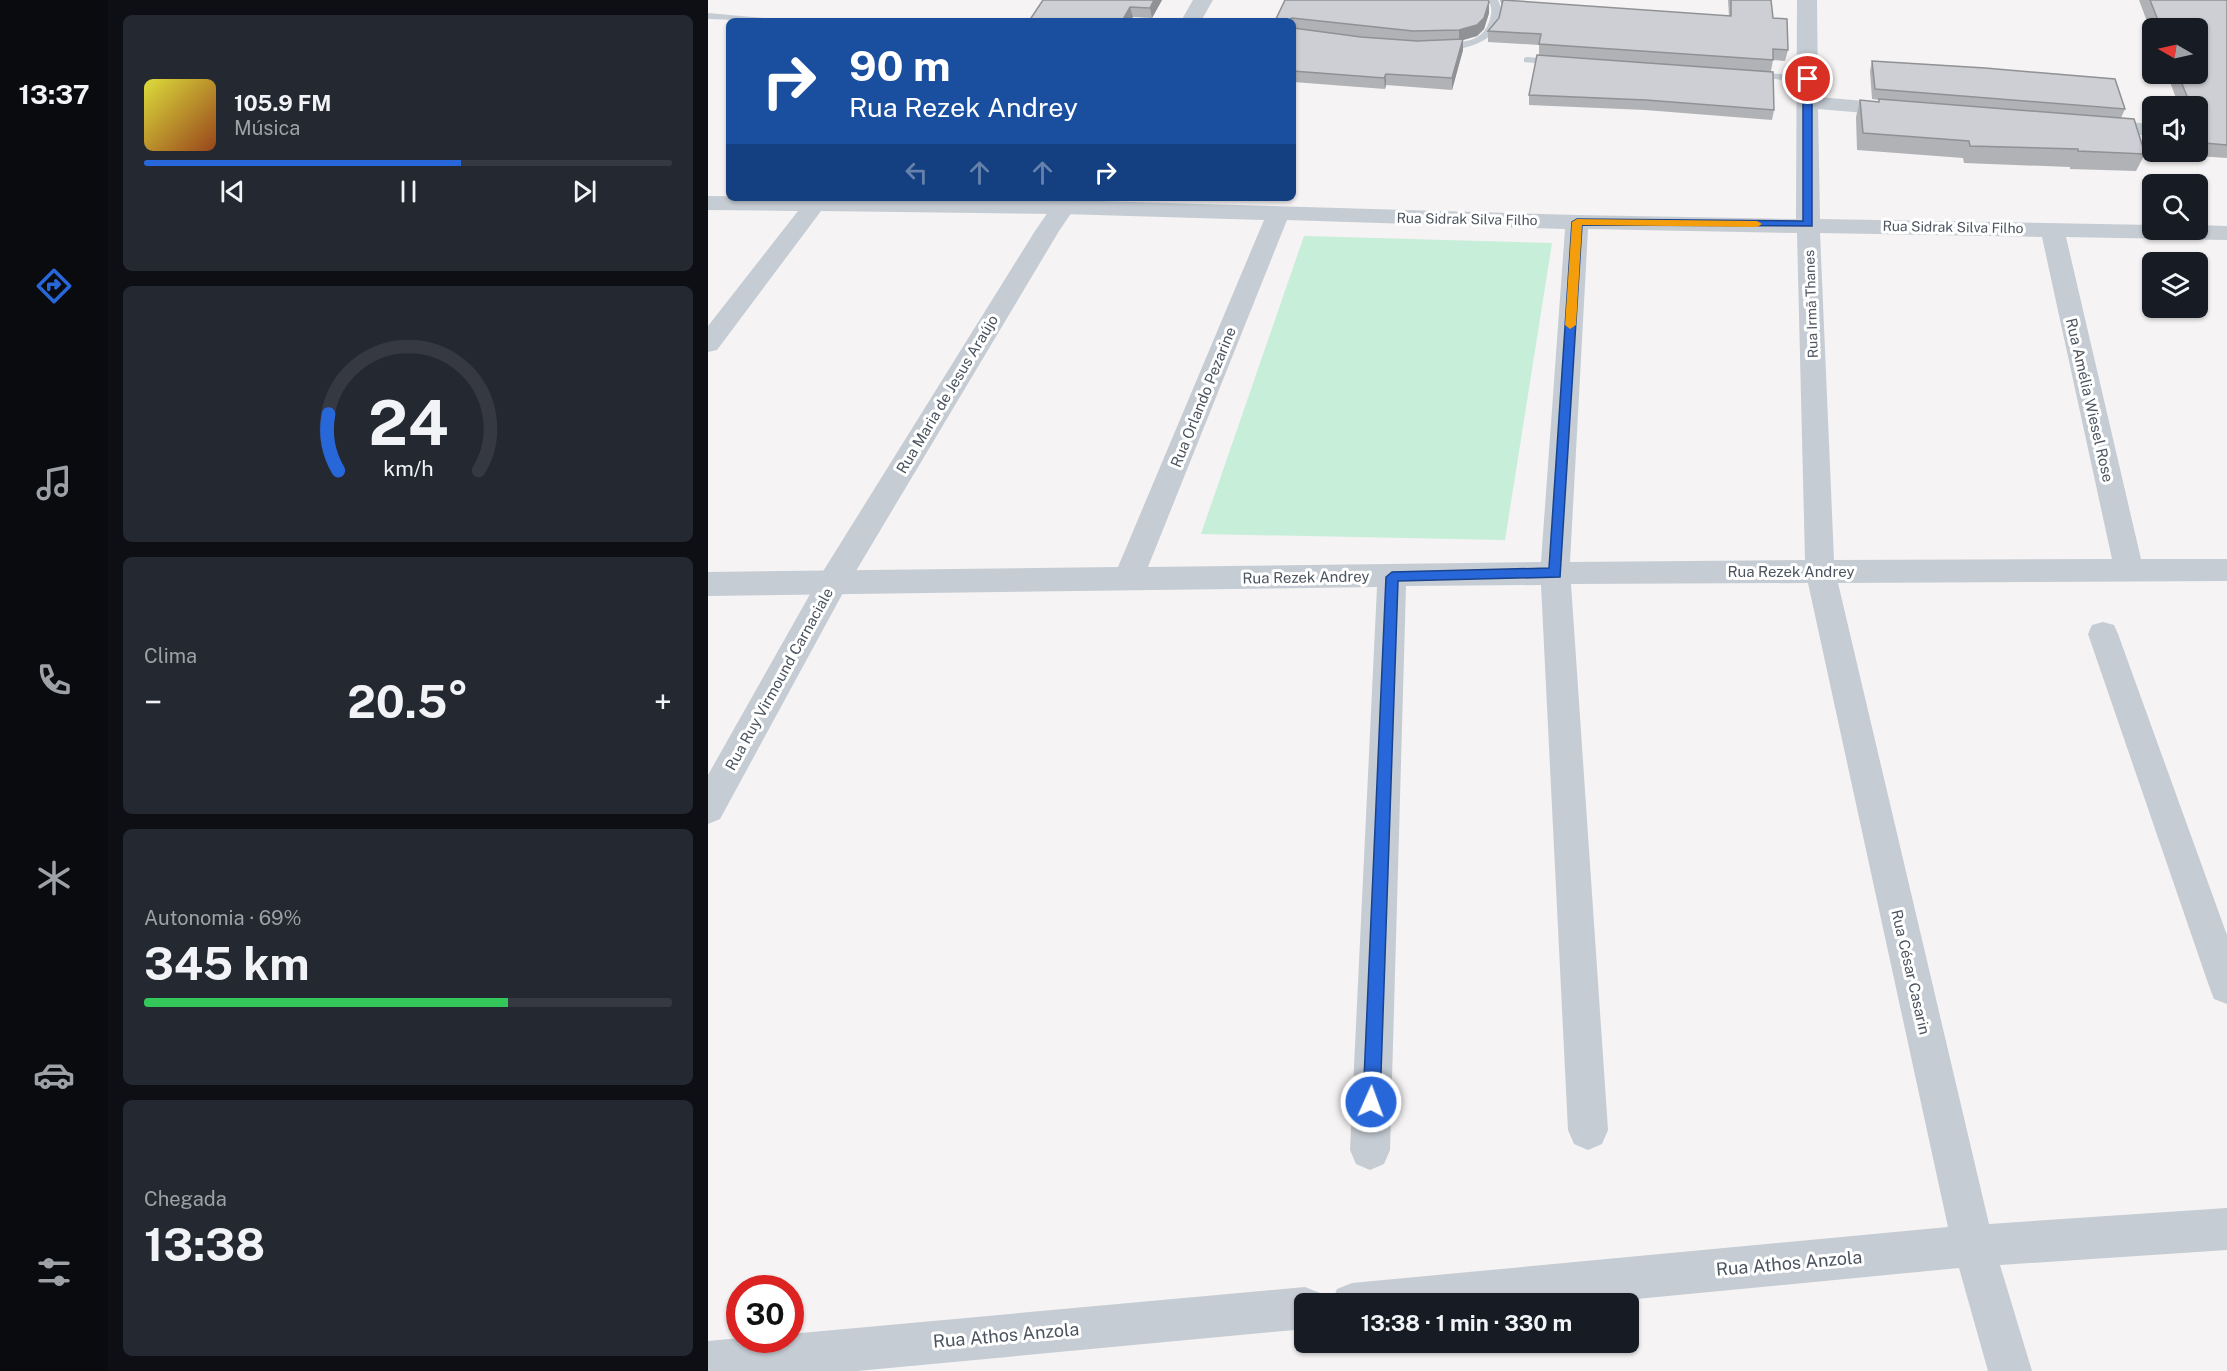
<!DOCTYPE html>
<html lang="pt">
<head>
<meta charset="utf-8">
<style>
  :root { --surface:#171b24; --page:#242831; --text:#f1f3f6; --muted:#9ea1a6; --line:#363941; --accent:#2867d9 }
  body { margin:0; font-family:"Public Sans",sans-serif; background:var(--page); color:var(--text); height:100vh; display:flex; flex-direction:column; font-size:22px; white-space:nowrap }
  * { box-sizing:border-box; margin:0 }
  p { font-size:20px; color:var(--muted) }
  .icon { flex:none; width:33px; height:33px; fill:none; stroke:currentColor; stroke-width:2; stroke-linecap:round; stroke-linejoin:round }
  .map { position:relative; flex:1; overflow:hidden }
  .side { display:flex; flex-direction:column; gap:15px; padding:15px; background:#0d0f14; width:600px }
  .side>* { flex:none }
  .banner { position:absolute; left:18px; top:18px; width:570px; height:183px; border-radius:9px; box-shadow:0 2px 4px #0004; background:#1a4fa0; color:#fff; overflow:hidden }
  .needle { width:39px; rotate:279deg }
  .fabs { position:absolute; left:1434px; top:18px; display:grid; gap:12px }
  .fabs a { display:grid; place-items:center; width:66px; height:66px; border-radius:9px; background:var(--surface); box-shadow:0 2px 4px #0004; font-size:30px }
  .speed { position:absolute; left:18px; top:1275px; display:flex; gap:12px; font-size:30px; font-weight:700; text-align:center }
  .speed>* { display:grid; place-content:center; width:78px; height:78px; border-radius:50%; background:var(--surface); box-shadow:0 2px 4px #0004; line-height:1 }
  .speed .limit { border:9px solid #d22; background:#fff; color:#111 }
  .pin { position:absolute; display:grid; place-items:center; width:51px; height:51px; color:#fff; margin:-26px; border:3px solid #fff; border-radius:50%; box-shadow:0 2px 6px #0007 }
  .me { position:absolute; width:66px; margin:-33px; rotate:2deg; stroke-linejoin:round; filter:drop-shadow(0 0 4px #0008) }
  .turn { display:flex; align-items:center; gap:21px; height:126px; padding:0 24px; font-size:27px }
  .turn .icon { width:78px; height:78px; stroke-width:2.5 }
  .turn b { display:block; font-size:42px; line-height:51px }
  .lanes { display:flex; align-items:center; height:57px; padding:0 24px; background:#0003; justify-content:center; gap:30px; direction:ltr }
  .lanes .off { opacity:.35 }
  .big { font-size:45px; font-weight:700; line-height:1.1 }
  .side .card { flex:1; display:flex; flex-direction:column; justify-content:center; gap:9px; min-width:0; padding:0 21px; border-radius:9px; background:var(--page) }
  .side .dial { align-items:center; gap:0 }
  .dial svg { height:156px; overflow:visible; fill:none; stroke:var(--line); stroke-width:7; stroke-linecap:round; text-anchor:middle }
  .dial text { fill:var(--text); stroke:none }
  .song { display:flex; align-items:center; gap:18px }
  .cover { width:72px; height:72px; border-radius:9px; background:linear-gradient(135deg,hsl(60 70% 55%),hsl(20 70% 35%)) }
  .played { height:6px; border-radius:3px; background:linear-gradient(90deg,var(--accent) 60%,var(--line) 60%) }
  .keys { display:flex; justify-content:space-around; direction:ltr }
  .heat { display:flex; justify-content:space-between; align-items:center; font-size:33px; direction:ltr }
  .charge { height:9px; border-radius:4px; background:linear-gradient(90deg,#34c759 69%,var(--line) 0) }
  .trip { position:absolute; left:586px; top:1293px; width:345px; height:60px; border-radius:9px; background:var(--surface); box-shadow:0 2px 4px #0004; font-weight:700; line-height:60px; text-align:center }
  main { display:flex; flex:1; min-height:0 }
  .dock { display:flex; flex-direction:column; width:108px; justify-content:space-around; align-items:center; background:#090b0e; color:var(--muted) }
  .dock .icon { width:42px; height:42px }
  .dock .current { color:var(--accent) }
  .dock b { font-size:27px; color:var(--text) }
  .map>svg:first-child { display:block }
  .green { fill:#c6eed8 }
  .lines { fill:none; stroke-linecap:round; stroke-linejoin:round }
  .service { fill:#c5ccd3; fill-rule:evenodd }
  .minor { fill:#c5ccd3; fill-rule:evenodd }
  .tertiary { fill:#c5ccd3; fill-rule:evenodd }
  .wall { fill:#b0b2b6 }
  .shaded-wall { fill:#909194 }
  .building { fill:#cdcfd4; stroke:#909194; stroke-width:1.5 }
  .route { fill:#2867d9; stroke:#1a438d; stroke-width:1.5 }
  .slow { fill:#f59e0b }
  .labels { text-anchor:middle; dominant-baseline:central; stroke-width:6; stroke-linejoin:round; paint-order:stroke }
  .far-street-label { font-size:14px; fill:#4b545f; stroke:#fff }
  .street-label { font-size:15px; fill:#4b545f; stroke:#fff }
  .near-street-label { font-size:18px; fill:#4b545f; stroke:#fff }
</style>
</head>
<body>
<main>
<nav class="dock">
<b>13:37</b>
<svg class="icon current" aria-label="directions" viewBox="0 0 24 24"><path d="M12 3l9 9-9 9-9-9zM9 14v-3h6M13 9l2 2-2 2"/></svg>
<svg class="icon" aria-label="music" viewBox="0 0 24 24"><path d="M9 18V5l10-2v13"/><circle cx="6" cy="18" r="3"/><circle cx="16" cy="16" r="3"/></svg>
<svg class="icon" aria-label="phone" viewBox="0 0 24 24"><path d="M5 4h4l2 5-3 2q2 4 5 5l2-3 5 2v4C11 20 4 13 5 4z"/></svg>
<svg class="icon" aria-label="climate" viewBox="0 0 24 24"><path d="M12 3v18M4 7l16 10M4 17L20 7"/></svg>
<svg class="icon" aria-label="car" viewBox="0 0 24 24"><path d="M5 17H2v-5l4-1 3-4h7l3 4 3 1v5h-3M9 17h6M6 11h13"/><circle cx="7" cy="17" r="2"/><circle cx="17" cy="17" r="2"/></svg>
<svg class="icon" aria-label="filters" viewBox="0 0 24 24"><path d="M4 7h16M4 17h16"/><circle cx="9" cy="7" r="2"/><circle cx="15" cy="17" r="2"/></svg>
</nav>
<section class="side">
<div class="card">
<div class="song"><i class="cover"></i><div><b>105.9 FM</b><p>Música</p></div></div>
<div class="played"></div>
<div class="keys"><svg class="icon" aria-label="previous" viewBox="0 0 24 24"><path d="M18 5L8 12l10 7zM5 5v14"/></svg><svg class="icon" aria-label="pause" viewBox="0 0 24 24"><path d="M8 5v14M16 5v14"/></svg><svg class="icon" aria-label="next" viewBox="0 0 24 24"><path d="M6 5l10 7-10 7zM19 5v14"/></svg></div>
</div>
<div class="card dial"><svg viewBox="0 0 100 80">
<path d="M14 69A42 42 0 1 1 86 69"/>
<path d="M14 69A42 42 0 0 1 9 40" stroke="#2867d9"/>
<text x="50" y="56" font-size="32" font-weight="700">24</text>
<text x="50" y="72" font-size="11">km/h</text>
</svg></div>
<div class="card"><p>Clima</p>
<div class="heat"><a>−</a><b class="big">20.5°</b><a>+</a></div>
</div>
<div class="card"><p>Autonomia · 69%</p><b class="big">345 km</b><div class="charge"></div></div>
<div class="card"><p>Chegada</p><b class="big">13:38</b></div>
</section>
<div class="map">
<svg width="1519" height="1371" viewBox="0 0 1519 1371">
  <rect width="100%" height="100%" fill="#f5f3f3"/>
  <path class="green" d="M596 236 844 243 797 540 493 534Z"/>
  <g class="lines">
    <path class="service" d="M780 0H790C807 34 760 53 734 49V45C754 41 775 44 782 19 784 12 784 7 780 0Z
      M0 13 55 18 60 21 0 19Z
      M819 57 849 59 854 62 849 65 816 62V58Z
      M1046 72 1099 76 1104 79 1099 82 1043 77V73Z"/>
    <path class="minor" d="M1089 0H1109L1110 97 1192 104 1199 106 1203 110 1199 114 1192 116 1110 109 1112 219 1444 225V230H1490V225L1519 226V240L1358 237 1433 559H1519V581L1130 583 1281 1224 1519 1208V1250L1292 1265 1324 1371H1280L1251 1268 876 1304H623L629 1289 644 1283 1240 1227 1100 583 863 584 900 1130 894 1144 880 1150 866 1144 860 1130 833 585 698 586 682 1150 676 1164 662 1170 648 1164 642 1150 669 587 0 596V572L410 567 556 220 355 214 113 211 9 350 0 352V326L90 211 0 210V196L355 200 869 215 1088 219ZM579 220 857 229 833 562 440 567ZM880 229 1089 233 1097 560 862 562ZM1112 233 1334 237 1404 559 1126 560Z
      M1385 119 1444 124V136L1377 130 1374 125 1377 120Z
      M1395 622 1406 625 1410 634 1519 935V1004L1506 999 1501 986 1380 634 1384 625Z
      M597 1287 612 1293 617 1304H597V1329L149 1371H0V1341L32 1338 82 1340V1334Z"/>
    <path class="tertiary" d="M485 0H505L493 21H473Z
      M352 198H380L364 212 351 231 136 591 12 819 0 824V775L114 573 327 231 347 202Z"/>
  </g>
  <path class="wall" d="M454 0 444 18 425 17 422 21H321Z
    M577 0 781 13 776 29 769 36 755 40V50L744 90 678 85 677 89 585 82V21H567Z
    M792 0H804V1L1021 16 1020 0H1063L1065 18 1080 50 1077 61 1065 60 1063 71 1066 110 1064 120 937 110 821 105V95L831 55V45L780 42V31L791 18 794 6Z
    M1431 0H1519V158L1489 156 1488 152H1490V106H1471L1459 74H1490V28H1444V35Z
    M1164 61 1417 109 1413 118 1437 154 1428 171 1362 169V167L1256 163 1255 158 1149 150 1148 117 1152 100 1170 102 1171 100 1164 99 1162 71Z"/>
  <path class="shaded-wall" d="M446 0H454L444 18 442 8Z
    M781 2V13L776 29 769 36 755 40V50L744 90V78L751 41V30Z
    M422 7 425 17 422 21H414Z
    M678 74V85L677 89 676 78Z"/>
  <path class="building" d="M335 0H446L442 8 422 7 414 21H321Z
    M577 0H780L781 2 776 18 769 25 751 30 705 31 584 18 581 20 582 21H567Z
    M795 0 1023 16V0H1063L1065 18 1079 19 1080 50 1065 49V60L831 44 833 34 780 31 791 18Z
    M1442 0H1519V145L1496 143 1490 125V106H1483L1470 74H1490V28H1453Z
    M585 28 653 37 709 41 755 39 744 78 678 74 676 78 585 71Z
    M829 55 1065 72 1066 110 938 100 821 95Z
    M1164 61 1277 68 1407 79 1417 109 1167 89Z
    M1171 99 1426 119 1437 154 1370 151V149L1262 146 1261 141 1155 133 1152 100 1171 102Z"/>
  <path class="route" d="M1100 76 1104 79V226L874 225 852 577 690 581 672 1102 669 1108 663 1111 657 1108 655 1102 678 577 684 572 841 568 864 222 869 219 1095 221V79Z"/>
  <path class="slow" d="M869 219 1049 221 1054 224 1049 227 874 225 868 325 862 329 857 325 864 222Z"/>
  <g class="labels">
    <g class="far-street-label">
      <text transform="translate(759 219) rotate(1)">Rua Sidrak Silva Filho</text>
      <text transform="translate(1245 227) rotate(1)">Rua Sidrak Silva Filho</text>
      <text transform="translate(1103 304) rotate(-92)">Rua Irmã Thanes</text>
    </g>
    <g class="street-label">
      <text transform="translate(239 394) rotate(-59)">Rua Maria de Jesus Araújo</text>
      <text transform="translate(495 397) rotate(-68)">Rua Orlando Pezarine</text>
      <text transform="translate(1382 400) rotate(77)">Rua Amélia Wiesel Rose</text>
      <text x="1083" y="571">Rua Rezek Andrey</text>
      <text transform="translate(598 577) rotate(-1)">Rua Rezek Andrey</text>
      <text transform="translate(71 679) rotate(-61)">Rua Ruy Virmound Carnaciale</text>
      <text transform="translate(1203 972) rotate(77)">Rua César Casarin</text>
    </g>
    <g class="near-street-label">
      <text transform="translate(1081 1263) rotate(-5)">Rua Athos Anzola</text>
      <text transform="translate(298 1335) rotate(-5)">Rua Athos Anzola</text>
    </g>
  </g>
</svg>
<div class="fabs">
<a><svg class="needle" viewBox="-14 -14 28 28"><path d="M0-13l5 13h-10z" fill="#e53935"/><path d="M0 13l5-13h-10z" fill="#9ea1a6"/></svg></a>
<a><svg class="icon" aria-label="sound" viewBox="0 0 24 24"><path d="M4 9h4l5-4v14l-5-4H4zM17 9q2 3 0 6"/></svg></a>
<a><svg class="icon" aria-label="search" viewBox="0 0 24 24"><circle cx="10" cy="10" r="6"/><path d="M15 15l6 6"/></svg></a>
<a><svg class="icon" aria-label="layers" viewBox="0 0 24 24"><path d="M12 4l9 5-9 5-9-5zM3 14l9 5 9-5"/></svg></a>
</div>
<div class="speed"><div class="limit">30</div></div>
<div class="pin" style="left:1100px;top:79px;background:#d93025"><svg class="icon" aria-label="arrive" viewBox="0 0 24 24"><path d="M6 21V4h12l-3 4 3 4H6"/></svg></div>
<svg class="me" style="left:663px;top:1102px" viewBox="-20 -20 40 40"><circle r="17" fill="#2867d9" stroke="#fff" stroke-width="3"/><path d="M0-11L8 9 0 5-8 9z" fill="#fff"/></svg>
<div class="trip">13:38 · 1 min · 330 m</div>
<div class="banner">
<div class="turn"><svg class="icon" aria-label="right" viewBox="0 0 24 24"><path d="M7 20v-9h11M14 6l5 5-5 5"/></svg><div><b>90 m</b>Rua Rezek Andrey</div></div>
<div class="lanes"><svg class="icon off" aria-label="left" viewBox="0 0 24 24"><path d="M17 20v-9H6M10 6l-5 5 5 5"/></svg><svg class="icon off" aria-label="ahead" viewBox="0 0 24 24"><path d="M12 20V5M6 11l6-6 6 6"/></svg><svg class="icon off" aria-label="ahead" viewBox="0 0 24 24"><path d="M12 20V5M6 11l6-6 6 6"/></svg><svg class="icon" aria-label="right" viewBox="0 0 24 24"><path d="M7 20v-9h11M14 6l5 5-5 5"/></svg></div>
</div>
</div>
</main>
</body>
</html>
